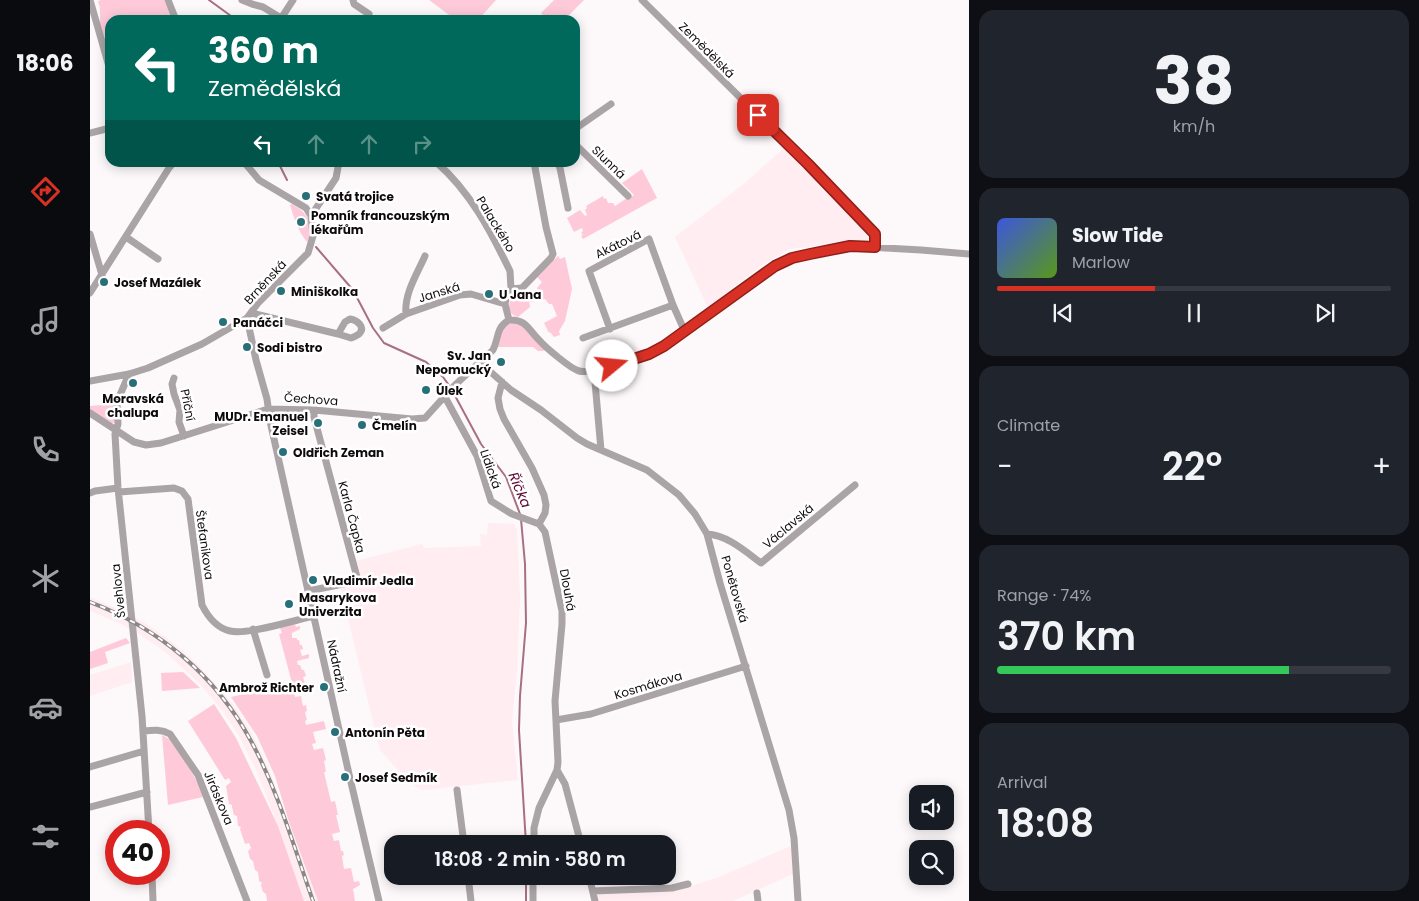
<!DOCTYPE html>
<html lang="en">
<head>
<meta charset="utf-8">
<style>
  :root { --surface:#171b24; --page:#20242c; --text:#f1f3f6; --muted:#9ea1a6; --line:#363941; --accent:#d93025 }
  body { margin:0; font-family:Poppins,sans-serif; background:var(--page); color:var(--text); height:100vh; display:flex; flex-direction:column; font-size:19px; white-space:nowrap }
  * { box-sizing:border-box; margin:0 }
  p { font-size:16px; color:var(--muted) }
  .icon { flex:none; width:28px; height:28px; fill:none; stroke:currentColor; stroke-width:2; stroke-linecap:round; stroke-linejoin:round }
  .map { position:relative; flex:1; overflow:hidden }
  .details { display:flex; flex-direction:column; gap:10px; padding:10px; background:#0d0f14; width:450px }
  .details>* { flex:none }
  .hud { position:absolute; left:15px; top:15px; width:475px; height:152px; border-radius:15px; box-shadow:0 2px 12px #0003; background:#00695c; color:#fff; overflow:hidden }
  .buttons { position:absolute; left:819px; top:785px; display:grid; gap:10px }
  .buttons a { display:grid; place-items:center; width:45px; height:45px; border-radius:10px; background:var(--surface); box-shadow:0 2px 12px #0003; font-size:25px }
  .speed { position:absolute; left:15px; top:820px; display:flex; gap:10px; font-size:25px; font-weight:700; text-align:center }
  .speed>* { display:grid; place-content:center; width:65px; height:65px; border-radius:50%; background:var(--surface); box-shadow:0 2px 12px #0003; line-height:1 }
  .speed .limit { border:8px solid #d22; background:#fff; color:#111 }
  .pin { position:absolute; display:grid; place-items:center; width:42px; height:42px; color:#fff; margin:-21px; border-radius:10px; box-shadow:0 2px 8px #0006 }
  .me { position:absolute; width:55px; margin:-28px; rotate:73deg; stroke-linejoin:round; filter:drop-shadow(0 0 4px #0008) }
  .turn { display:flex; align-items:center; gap:18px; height:105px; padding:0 20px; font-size:22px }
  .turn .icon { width:65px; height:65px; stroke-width:2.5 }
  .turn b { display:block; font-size:35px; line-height:42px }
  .lanes { display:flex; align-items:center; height:48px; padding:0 20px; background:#0003; justify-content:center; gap:25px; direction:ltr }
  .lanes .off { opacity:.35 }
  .big { font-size:38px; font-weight:600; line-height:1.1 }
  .details .card { flex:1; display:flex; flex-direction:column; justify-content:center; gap:8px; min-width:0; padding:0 18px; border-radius:15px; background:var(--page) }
  .details .dial { align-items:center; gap:0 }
  .dial b { font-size:65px; line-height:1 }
  .song { display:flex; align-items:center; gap:15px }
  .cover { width:60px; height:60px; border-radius:8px; background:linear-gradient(135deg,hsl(230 70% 55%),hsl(90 70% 35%)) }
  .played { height:5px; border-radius:2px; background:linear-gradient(90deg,var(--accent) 40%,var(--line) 40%) }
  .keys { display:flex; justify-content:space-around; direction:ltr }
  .heat { display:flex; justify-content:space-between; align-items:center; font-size:28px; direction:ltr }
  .charge { height:8px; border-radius:4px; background:linear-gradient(90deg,#34c759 74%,var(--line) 0) }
  .trip { position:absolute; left:294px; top:835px; width:292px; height:50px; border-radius:15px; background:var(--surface); box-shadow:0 2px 12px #0003; font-weight:600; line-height:50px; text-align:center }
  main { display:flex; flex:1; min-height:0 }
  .tab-bar { display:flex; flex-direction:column; width:90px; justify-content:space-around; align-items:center; background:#090b0e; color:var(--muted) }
  .tab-bar .icon { width:35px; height:35px }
  .tab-bar .active { color:var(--accent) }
  .tab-bar b { font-size:22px; color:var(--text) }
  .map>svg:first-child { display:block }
  .built { fill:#ffedf2 }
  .green { fill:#fecada }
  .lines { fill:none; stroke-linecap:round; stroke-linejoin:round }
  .stream { stroke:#a77082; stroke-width:2 }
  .minor { stroke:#aaa4a6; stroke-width:7 }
  .rail-casing { stroke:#8c8789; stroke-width:4 }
  .rail { stroke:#fff; stroke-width:2; stroke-dasharray:5.5; stroke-linecap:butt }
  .route-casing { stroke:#8d1f18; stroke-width:12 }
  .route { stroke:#d93025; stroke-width:9 }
  .poi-dot { fill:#27707a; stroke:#fff; stroke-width:2 }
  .labels { text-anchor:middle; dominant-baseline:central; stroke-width:5; stroke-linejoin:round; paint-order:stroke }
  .street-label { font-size:12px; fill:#0f0b0c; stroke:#fff }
  .poi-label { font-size:12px; font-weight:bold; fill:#0f0b0c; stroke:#fff; text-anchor:start }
  .water-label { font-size:14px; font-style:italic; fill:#620734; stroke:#fff }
</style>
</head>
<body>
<main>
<nav class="tab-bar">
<b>18:06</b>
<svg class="icon active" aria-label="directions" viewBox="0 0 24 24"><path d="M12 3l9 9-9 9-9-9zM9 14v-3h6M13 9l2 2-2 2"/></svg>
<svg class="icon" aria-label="music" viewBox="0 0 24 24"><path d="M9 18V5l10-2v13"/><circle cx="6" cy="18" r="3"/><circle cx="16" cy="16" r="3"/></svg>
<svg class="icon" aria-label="phone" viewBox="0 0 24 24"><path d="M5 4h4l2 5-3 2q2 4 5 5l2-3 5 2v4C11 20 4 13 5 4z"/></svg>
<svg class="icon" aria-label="climate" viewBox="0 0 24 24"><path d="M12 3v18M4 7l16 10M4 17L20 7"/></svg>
<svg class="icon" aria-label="car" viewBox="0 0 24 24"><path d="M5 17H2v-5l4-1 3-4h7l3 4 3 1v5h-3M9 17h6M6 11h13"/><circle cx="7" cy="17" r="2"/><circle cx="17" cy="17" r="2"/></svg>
<svg class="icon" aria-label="filters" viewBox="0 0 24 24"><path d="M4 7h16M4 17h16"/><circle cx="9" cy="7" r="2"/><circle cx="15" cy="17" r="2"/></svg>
</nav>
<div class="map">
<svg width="879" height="901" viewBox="0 0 879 901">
  <rect width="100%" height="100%" fill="#fdf8fa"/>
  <path class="built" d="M694 148 784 239 700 249 675 263 618 308 585 237 655 183Z
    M398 523 424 524 427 530 430 596 427 670 422 720 428 780 332 790 320 783 290 750 249 582 268 579 262 562 332 544 334 548 391 546 390 534 397 535Z
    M0 597 34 612 55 623 81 641 108 665 142 703 160 730 178 767 228 901H214L188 826 167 772 149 736 132 710 109 683 74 651 49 634 29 623 0 611Z
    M41 662 42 682 0 696V675Z
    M701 846 703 874 643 901H509L507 887 547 878 560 891H586L629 877Z"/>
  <path class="green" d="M11 0H74L83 20H20V59L10 25V8L8 1Z
    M339 0H406L388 20H366Z
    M464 0H494L474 20H457L451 13Z
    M552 169 567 198 493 239 491 236 493 235 491 233 493 231 492 228 484 232 477 218 490 210 495 216 497 215 495 210 497 208 496 206 513 196 514 199 516 198 518 203H523L525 206 540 196 541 197 544 195 532 183Z
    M202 204C205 206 209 208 212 211 220 218 223 234 217 242 208 231 204 218 200 205Z
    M468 256 470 259 475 257 482 289 475 321 469 331 470 335 464 337 460 332 459 333 454 323 467 316 462 304H459L455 299 441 302 440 301 450 296 447 288 452 282 447 277Z
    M433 291 439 301 440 307 428 317C415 313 418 301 425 292Z
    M420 323 430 324 455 349 453 351H448L443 347H408L413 329Z
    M24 404 25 421 22 424 0 411V406Z
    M205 624 206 627 210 626V629L202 633V638H207V640H209L210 645H212L213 649 210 650 212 656 219 654V658L207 661 208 665H210L212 670H214L216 676 213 677 216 687 204 689 205 697 211 696 213 706 216 705 217 711 215 712 217 720 215 721 216 725 234 721 236 729 223 732 226 743 222 744 224 750 233 748 236 760 234 761 236 772H234L241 802 245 801 248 815H246L250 832 242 834 244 841 249 840 251 851H253L254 855 252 856 254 869 261 868 264 882 269 881 270 885 263 889 265 901H228L199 822 185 776 167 736 141 697 202 683 189 634 192 633 190 628Z
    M36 638 40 643 15 652 18 663 0 669V652Z
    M93 672 110 688 72 691 71 673Z
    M124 704 146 738 188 826 214 901H177L176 894 173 892 171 885 172 883 169 881 168 872 165 870 163 861 160 859 158 851 161 848 159 843 155 844 150 829 151 827 148 826 147 816 144 815 142 807V805L139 804 136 786 141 782 139 778 135 780 98 721Z
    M72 735 79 739 98 765 108 784 113 797 78 805Z"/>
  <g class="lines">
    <path class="stream" d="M119 0 141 16 143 20
      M188 162 197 180
      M226 247 263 290 283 328 294 343 336 362 353 377 361 388
      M363 392 391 444 416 477 430 514
      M431 519 435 564 436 623 430 696 429 730 436 844
      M436 876V901"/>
    <path class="minor" d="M0 0 20 70
      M78 0 86 20
      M152 0 162 4 173 7 191 18
      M263 0 264 4 279 14
      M552 0 718 165 785 234V247
      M190 20 203 0
      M485 129 521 104
      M0 133 20 128
      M485 144 538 196
      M154 162 169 180 216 208 221 216
      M467 162 470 168 478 208
      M0 234 12 275
      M36 237 68 259
      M421 289 432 288 461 258 463 254 456 227 444 162
      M0 293 79 168 84 162
      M161 313 248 334 261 338C262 338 268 335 269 334 276 327 267 320 260 319L255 322 248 334
      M316 314C314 294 327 274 335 256
      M157 318 166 360 177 399 180 421 259 774 289 901
      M419 320C436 319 438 329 449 340 455 347 481 369 489 371 504 375 559 354 574 346L685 267 702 258 720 254 760 246 831 250 879 254
      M293 328 316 314 370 295 381 294 415 304
      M520 329 499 271 559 239 583 305 595 332
      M493 338 583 305
      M396 357 395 367 421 390 451 410 487 438 497 444 557 470 589 495 605 514 617 534 630 583 699 810 704 838 708 901
      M504 371 511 450
      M39 374 27 402 28 424 25 434 28 488 52 716 59 831
      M84 378 82 384 84 394 90 410 89 422 94 436
      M0 381 39 374 58 368 112 344 157 318 168 303 218 253 223 236 221 216 246 178 249 162
      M412 382 408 398 410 409 414 419 442 468 454 495 456 505 455 513 449 524
      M355 397 387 456 401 501 422 514 449 524
      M0 413 44 442 56 445 71 443 178 409 224 410 322 419 335 418 365 385 403 350C409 338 406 327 419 320L415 304 417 294 421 289 420 271C401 232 380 191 346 162
      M29 492 84 488 92 491 98 499 112 605C118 617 127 628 140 631 158 635 205 620 224 616
      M0 493 5 491 28 488
      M449 524 455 532 472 611V624L465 701 468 762 467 770 475 784 491 844
      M617 534C637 535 655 551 671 563L765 485
      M218 591 268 581 224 417V410
      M163 629 177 675
      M466 720 501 714 656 666
      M53 731C63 730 71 729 80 734L108 775 157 901
      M0 767 54 751
      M367 790 374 844
      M0 807 57 792
      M444 844V828L449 808 467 770
      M62 874 63 901
      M378 876 381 901
      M443 876V901
      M499 876 505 901
      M503 891 582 888 598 884
      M667 893 668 901"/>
    <g class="rail-casing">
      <path id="rail" d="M0 602C69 628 126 676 161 741 188 791 204 847 223 901"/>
    </g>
    <use href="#rail" class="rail"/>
  </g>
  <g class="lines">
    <g class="route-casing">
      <path id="route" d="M522 366 559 354 574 346 685 266 702 258 720 254 760 246 785 247V234L718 164 668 115"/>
    </g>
    <use href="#route" class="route"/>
  </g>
  <g class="poi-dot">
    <circle cx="216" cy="196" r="5"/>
    <circle cx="211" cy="222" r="5"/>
    <circle cx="14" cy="282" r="5"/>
    <circle cx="191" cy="291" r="5"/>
    <circle cx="399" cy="294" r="5"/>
    <circle cx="133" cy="322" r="5"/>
    <circle cx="157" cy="347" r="5"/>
    <circle cx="411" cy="362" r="5"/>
    <circle cx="43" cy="383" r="5"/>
    <circle cx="336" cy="390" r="5"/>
    <circle cx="228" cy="423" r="5"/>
    <circle cx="272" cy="425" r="5"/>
    <circle cx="193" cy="452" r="5"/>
    <circle cx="223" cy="580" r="5"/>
    <circle cx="199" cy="604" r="5"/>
    <circle cx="234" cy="687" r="5"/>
    <circle cx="245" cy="732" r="5"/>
    <circle cx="255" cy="777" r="5"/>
  </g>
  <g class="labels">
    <g class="street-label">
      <text transform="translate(617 50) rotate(45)">Zemědělská</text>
      <text transform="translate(519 162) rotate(44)">Slunná</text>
      <text transform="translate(406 224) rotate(59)">Palackého</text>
      <text transform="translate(528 244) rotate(-26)">Akátová</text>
      <text transform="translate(175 282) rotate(-47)">Brněnská</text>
      <text transform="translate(349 292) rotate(-17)">Janská</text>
      <text transform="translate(221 399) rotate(4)">Čechova</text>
      <text transform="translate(98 405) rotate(79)">Příční</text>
      <text transform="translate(401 469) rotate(71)">Lidická</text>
      <text transform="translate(262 517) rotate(75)">Karla Čapka</text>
      <text transform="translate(698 526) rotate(-40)">Václavská</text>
      <text transform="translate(115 545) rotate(82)">Štefanikova</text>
      <text transform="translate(645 589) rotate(74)">Ponětovská</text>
      <text transform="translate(478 590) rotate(80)">Dlouhá</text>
      <text transform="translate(28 591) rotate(-96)">Švehlova</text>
      <text transform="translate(247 666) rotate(78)">Nádražní</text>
      <text transform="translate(558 685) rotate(-17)">Kosmákova</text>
      <text transform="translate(129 798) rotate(67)">Jiráskova</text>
    </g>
    <g class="poi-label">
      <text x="226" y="196">Svatá trojice</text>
      <text x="221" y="215">Pomník francouzským<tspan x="221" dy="14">lékařům</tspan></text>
      <text x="24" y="282">Josef Mazálek</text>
      <text x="201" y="291">Miniškolka</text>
      <text x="409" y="294">U Jana</text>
      <text x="143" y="322">Panáčci</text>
      <text x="167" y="347">Sodi bistro</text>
      <text x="401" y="355" text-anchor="end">Sv. Jan<tspan x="401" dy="14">Nepomucký</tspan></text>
      <text x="346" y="390">Úlek</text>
      <text x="43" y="398" text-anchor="middle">Moravská<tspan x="43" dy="14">chalupa</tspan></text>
      <text x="218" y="416" text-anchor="end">MUDr. Emanuel<tspan x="218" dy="14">Zeisel</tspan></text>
      <text x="282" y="425">Čmelín</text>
      <text x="203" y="452">Oldřich Zeman</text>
      <text x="233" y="580">Vladimír Jedla</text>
      <text x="209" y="597">Masarykova<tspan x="209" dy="14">Univerzita</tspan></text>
      <text x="224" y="687" text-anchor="end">Ambrož Richter</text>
      <text x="255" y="732">Antonín Pěta</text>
      <text x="265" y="777">Josef Sedmík</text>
    </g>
    <g class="water-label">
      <text transform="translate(430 490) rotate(67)">Říčka</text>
    </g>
  </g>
</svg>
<div class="buttons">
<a><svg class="icon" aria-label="sound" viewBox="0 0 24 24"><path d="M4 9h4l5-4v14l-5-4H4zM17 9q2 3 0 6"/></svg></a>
<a><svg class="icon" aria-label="search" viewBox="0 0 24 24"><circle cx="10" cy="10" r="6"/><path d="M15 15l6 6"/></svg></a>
</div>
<div class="speed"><div class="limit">40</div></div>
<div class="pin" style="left:668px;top:115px;background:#d93025"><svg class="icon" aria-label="arrive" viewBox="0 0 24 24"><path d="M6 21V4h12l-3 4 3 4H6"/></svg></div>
<svg class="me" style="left:522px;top:366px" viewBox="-20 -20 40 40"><circle r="19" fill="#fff"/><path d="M0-13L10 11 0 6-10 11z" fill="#d93025"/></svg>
<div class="trip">18:08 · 2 min · 580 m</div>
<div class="hud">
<div class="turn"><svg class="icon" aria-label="left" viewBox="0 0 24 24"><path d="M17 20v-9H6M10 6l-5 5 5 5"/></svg><div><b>360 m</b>Zemědělská</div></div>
<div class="lanes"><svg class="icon" aria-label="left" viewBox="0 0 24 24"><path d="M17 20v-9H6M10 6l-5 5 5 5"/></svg><svg class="icon off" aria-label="ahead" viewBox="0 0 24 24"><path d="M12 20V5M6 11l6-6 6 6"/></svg><svg class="icon off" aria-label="ahead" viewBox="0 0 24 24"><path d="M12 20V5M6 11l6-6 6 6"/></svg><svg class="icon off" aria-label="right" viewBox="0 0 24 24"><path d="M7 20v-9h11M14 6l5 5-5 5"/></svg></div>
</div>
</div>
<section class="details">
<div class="card dial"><b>38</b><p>km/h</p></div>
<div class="card">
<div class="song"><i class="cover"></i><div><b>Slow Tide</b><p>Marlow</p></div></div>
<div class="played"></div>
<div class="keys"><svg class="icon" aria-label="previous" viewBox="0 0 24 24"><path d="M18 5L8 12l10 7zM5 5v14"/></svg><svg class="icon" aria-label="pause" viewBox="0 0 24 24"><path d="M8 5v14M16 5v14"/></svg><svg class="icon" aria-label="next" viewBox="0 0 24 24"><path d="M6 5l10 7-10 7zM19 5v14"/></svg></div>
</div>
<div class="card"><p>Climate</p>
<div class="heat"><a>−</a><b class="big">22°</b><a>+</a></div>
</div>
<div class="card"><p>Range · 74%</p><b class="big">370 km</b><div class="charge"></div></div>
<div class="card"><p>Arrival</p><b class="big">18:08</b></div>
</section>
</main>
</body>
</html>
